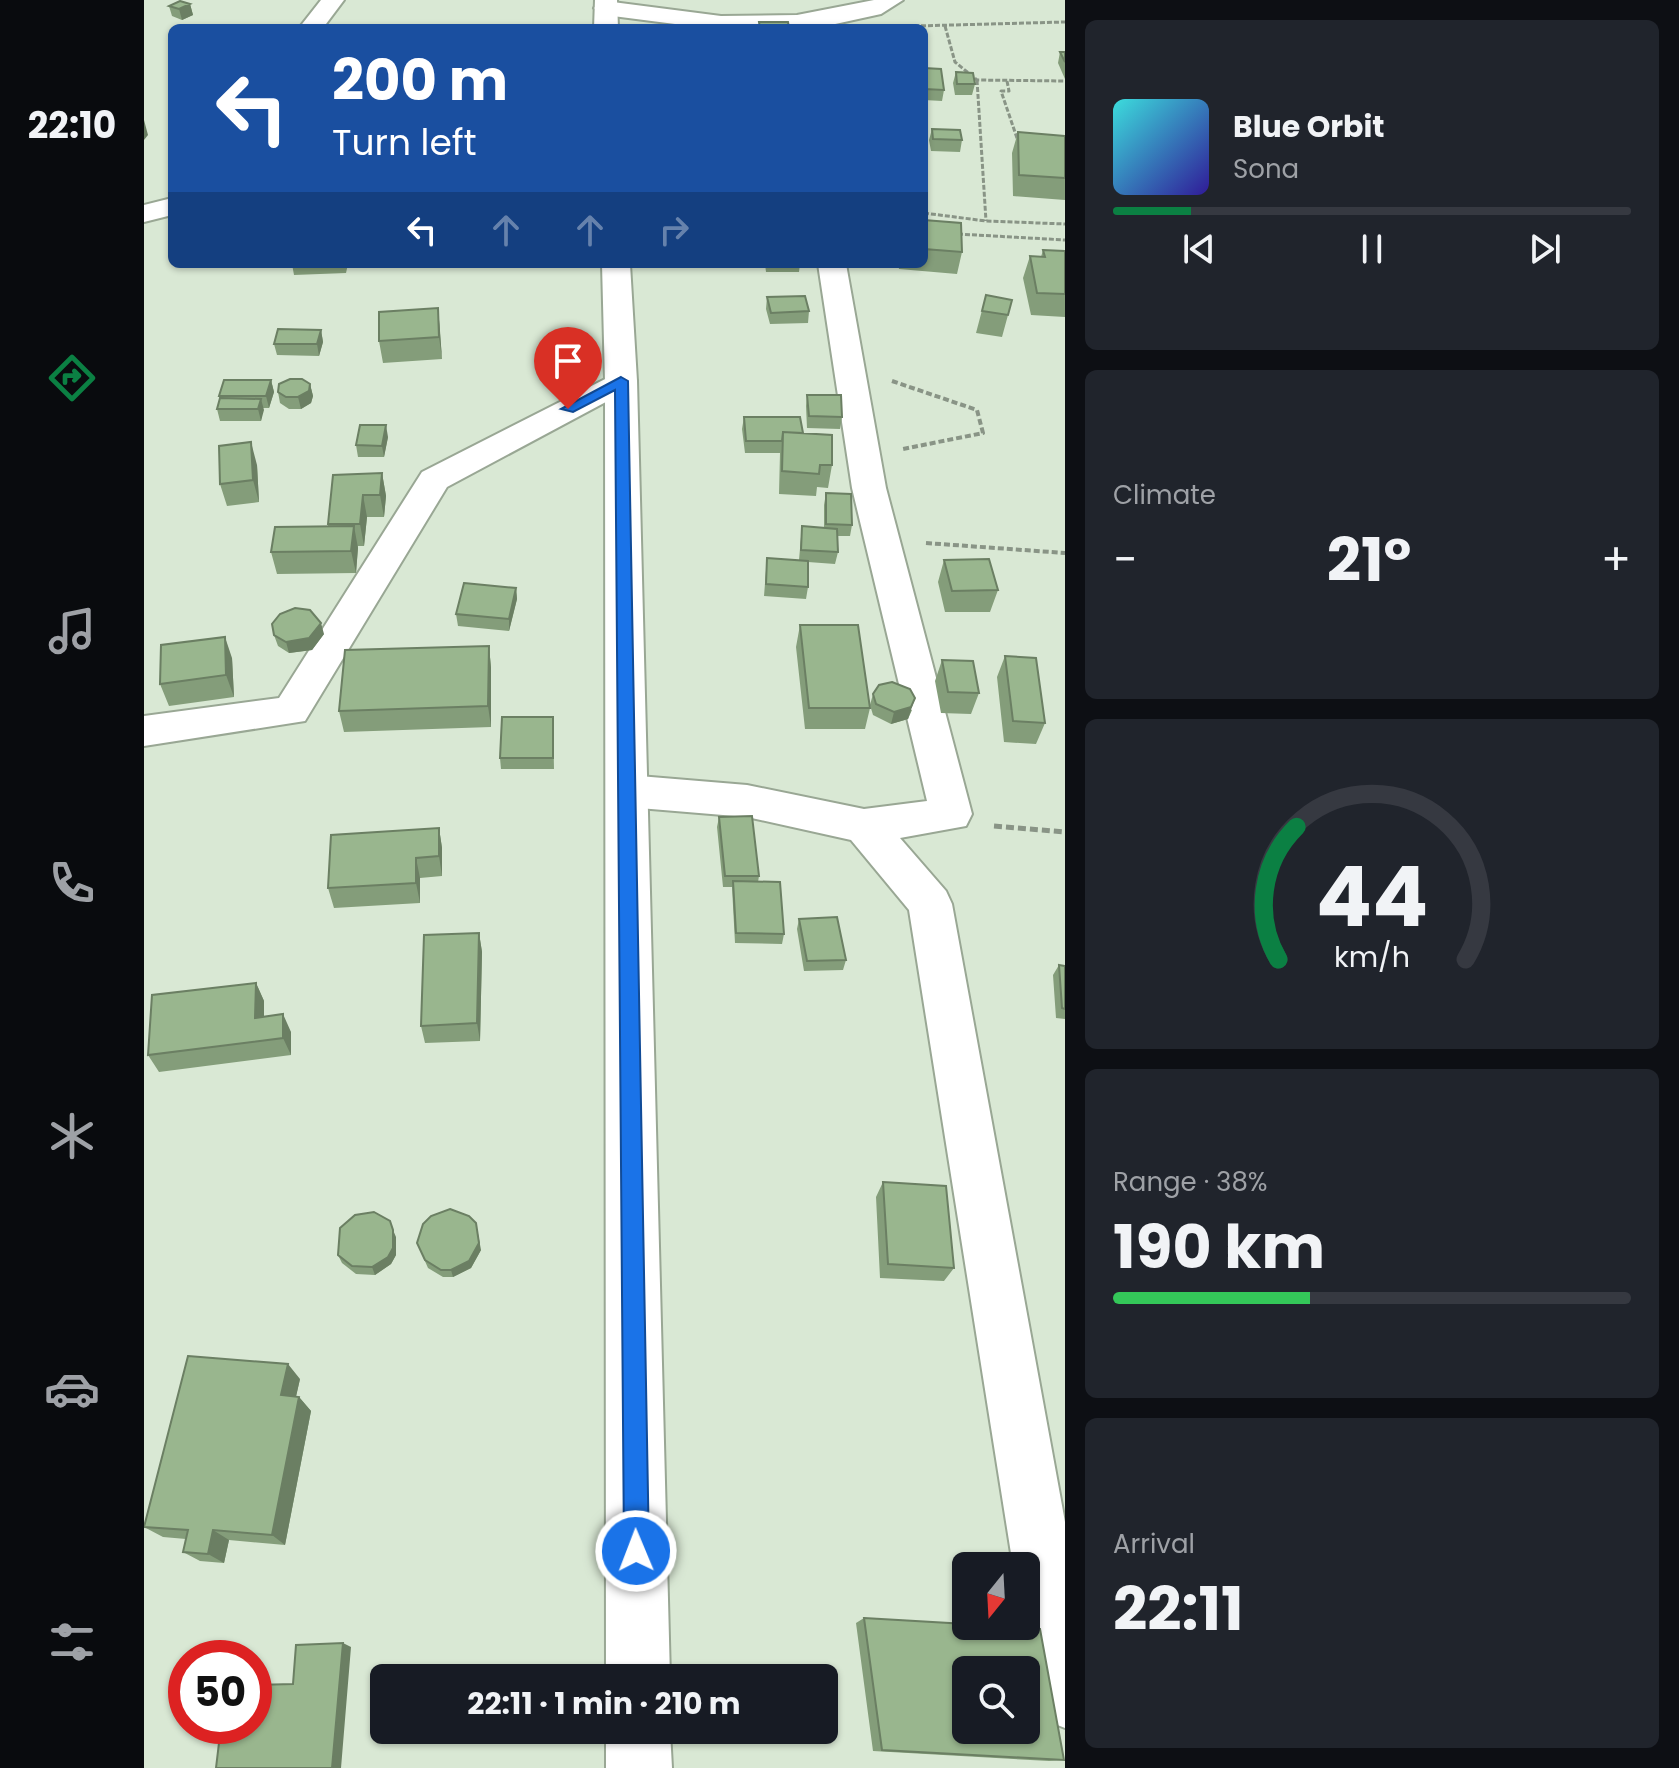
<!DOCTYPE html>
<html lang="en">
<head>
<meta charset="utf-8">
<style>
  :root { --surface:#171b24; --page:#20242c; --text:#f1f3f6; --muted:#9ea1a6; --line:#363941; --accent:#0b8043 }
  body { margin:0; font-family:Poppins,sans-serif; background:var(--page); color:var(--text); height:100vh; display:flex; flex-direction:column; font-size:30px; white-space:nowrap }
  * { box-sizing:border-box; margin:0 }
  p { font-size:26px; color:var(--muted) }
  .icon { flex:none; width:44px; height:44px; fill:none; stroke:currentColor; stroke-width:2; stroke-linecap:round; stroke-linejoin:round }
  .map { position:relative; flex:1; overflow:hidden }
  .panel { display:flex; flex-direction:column; gap:20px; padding:20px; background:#0d0f14; width:614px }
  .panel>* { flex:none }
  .guide { position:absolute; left:24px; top:24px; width:760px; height:244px; border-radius:12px; box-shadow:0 2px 6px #0004; background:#1a4fa0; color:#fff; overflow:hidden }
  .needle { width:52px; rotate:198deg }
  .fabs { position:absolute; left:808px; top:1552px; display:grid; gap:16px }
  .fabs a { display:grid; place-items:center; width:88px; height:88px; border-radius:12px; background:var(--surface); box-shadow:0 2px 6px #0004; font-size:40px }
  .speed { position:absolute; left:24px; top:1640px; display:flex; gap:16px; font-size:40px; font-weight:700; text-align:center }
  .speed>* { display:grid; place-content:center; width:104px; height:104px; border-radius:50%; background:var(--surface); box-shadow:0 2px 6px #0004; line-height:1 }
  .speed .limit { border:12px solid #d22; background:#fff; color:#111 }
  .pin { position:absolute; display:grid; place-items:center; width:68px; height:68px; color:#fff; margin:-82px -34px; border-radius:50% 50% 50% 0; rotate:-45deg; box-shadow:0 0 8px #0007 }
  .pin .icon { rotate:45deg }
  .me { position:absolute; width:88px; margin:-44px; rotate:359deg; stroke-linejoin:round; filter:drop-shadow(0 0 6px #0008) }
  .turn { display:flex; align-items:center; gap:28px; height:168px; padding:0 32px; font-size:36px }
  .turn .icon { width:104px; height:104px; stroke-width:2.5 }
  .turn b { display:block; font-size:56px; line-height:68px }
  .lanes { display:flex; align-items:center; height:76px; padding:0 32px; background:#0003; justify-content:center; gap:40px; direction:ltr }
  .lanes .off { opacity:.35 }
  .big { font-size:60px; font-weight:700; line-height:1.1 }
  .panel .widget { flex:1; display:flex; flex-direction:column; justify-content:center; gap:12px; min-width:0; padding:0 28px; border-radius:12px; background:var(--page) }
  .panel .dial { align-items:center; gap:0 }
  .dial svg { height:208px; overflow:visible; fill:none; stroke:var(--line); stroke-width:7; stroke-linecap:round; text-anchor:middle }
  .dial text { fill:var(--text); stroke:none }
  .song { display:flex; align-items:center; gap:24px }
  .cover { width:96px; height:96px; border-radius:12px; background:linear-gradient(135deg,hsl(180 70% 55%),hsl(250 70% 35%)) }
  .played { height:8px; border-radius:4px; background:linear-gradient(90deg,var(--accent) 15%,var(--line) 15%) }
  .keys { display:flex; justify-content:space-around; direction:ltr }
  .heat { display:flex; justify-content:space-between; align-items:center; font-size:44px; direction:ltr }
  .charge { height:12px; border-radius:6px; background:linear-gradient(90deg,#34c759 38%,var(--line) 0) }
  .trip { position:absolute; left:226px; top:1664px; width:468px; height:80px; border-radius:12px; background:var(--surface); box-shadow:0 2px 6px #0004; font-weight:700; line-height:80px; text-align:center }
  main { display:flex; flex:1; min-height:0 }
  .tab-bar { display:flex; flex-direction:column; width:144px; justify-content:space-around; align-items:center; background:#090b0e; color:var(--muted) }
  .tab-bar .icon { width:56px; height:56px }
  .tab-bar .active { color:var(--accent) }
  .tab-bar b { font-size:36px; color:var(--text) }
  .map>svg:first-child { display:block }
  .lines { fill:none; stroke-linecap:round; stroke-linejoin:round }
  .street-casing { stroke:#99a794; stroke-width:4 }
  .secondary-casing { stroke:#99a794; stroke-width:4 }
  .path-far2 { stroke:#899486; stroke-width:3; stroke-dasharray:5 2; stroke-linecap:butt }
  .path-far1 { stroke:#899486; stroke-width:4; stroke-dasharray:6 3; stroke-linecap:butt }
  .path { stroke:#899486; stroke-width:5; stroke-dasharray:8 4; stroke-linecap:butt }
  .street { fill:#fff; fill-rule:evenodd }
  .secondary { fill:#fff; fill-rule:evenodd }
  .wall { fill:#849d7a }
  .shaded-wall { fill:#6b7f63 }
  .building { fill:#99b68e; stroke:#6b7f63; stroke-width:2; fill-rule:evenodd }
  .route { fill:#1a73e8; stroke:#114b97; stroke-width:2 }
</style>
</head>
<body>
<main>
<nav class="tab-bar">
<b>22:10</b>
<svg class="icon active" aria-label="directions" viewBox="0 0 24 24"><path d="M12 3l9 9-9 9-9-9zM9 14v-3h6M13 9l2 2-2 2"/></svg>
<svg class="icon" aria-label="music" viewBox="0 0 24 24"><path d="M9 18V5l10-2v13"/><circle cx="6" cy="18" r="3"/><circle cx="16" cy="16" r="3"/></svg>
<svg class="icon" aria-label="phone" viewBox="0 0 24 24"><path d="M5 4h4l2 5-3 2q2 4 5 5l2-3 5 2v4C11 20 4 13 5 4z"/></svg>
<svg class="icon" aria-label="climate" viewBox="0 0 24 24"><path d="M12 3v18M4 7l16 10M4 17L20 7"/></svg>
<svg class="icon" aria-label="car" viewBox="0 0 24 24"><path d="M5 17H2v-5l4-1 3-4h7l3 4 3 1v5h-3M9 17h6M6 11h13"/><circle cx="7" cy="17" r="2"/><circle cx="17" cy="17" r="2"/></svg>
<svg class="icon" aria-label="filters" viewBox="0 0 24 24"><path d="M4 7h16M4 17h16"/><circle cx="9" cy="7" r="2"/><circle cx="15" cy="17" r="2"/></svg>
</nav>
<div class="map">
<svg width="921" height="1768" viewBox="0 0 921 1768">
  <rect width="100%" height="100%" fill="#d9e8d4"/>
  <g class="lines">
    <g class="street-casing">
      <path id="street" d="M177 0H200L179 28H155Z
        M730 0H759L737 14 673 28H562L461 15 450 8 461 1 577 16 653 15Z
        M28 198V215L0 222V205Z
        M674 264H702L742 488 828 814 822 826 756 838 802 891 808 904 921 1522V1728L898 1719 889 1696 878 1626H882V1566H869L765 910 707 840 603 817 483 807 468 802 462 791 468 780 483 775 603 785 720 809 783 801 708 488Z
        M477 371 488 374 493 381 488 388 303 487 161 721 0 746V716L135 698 278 472Z"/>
    </g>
    <g class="secondary-casing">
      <path id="secondary" d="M451 0H473L474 28H450Z
        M458 264H486L493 381 526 1678H462L461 381Z
        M462 1730H526L528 1768H462Z"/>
    </g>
    <path class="path-far2" d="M770 26 921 22
      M801 26 811 62 833 80 921 81
      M833 80 842 221
      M863 81 865 91H857L874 141
      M780 213 842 221 921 224
      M814 234 921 240"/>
    <path class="path-far1" d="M748 381 833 410 839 433 759 449
      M782 543 921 553"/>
    <path class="path" d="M850 826 921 832"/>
    <use href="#street" class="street"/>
    <use href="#secondary" class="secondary"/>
  </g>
  <path class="wall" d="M46 4 49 15 38 20 28 16 25 6Z
    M916 52H921V79L914 63Z
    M780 68 800 90 798 101 780 100Z
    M812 72 831 84 828 95H811L809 83Z
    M788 129 818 140 816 152 787 151 785 140Z
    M874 132 921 136V200L869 196 868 153Z
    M780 220 818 252 813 274 755 269 754 264H780Z
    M899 250 921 251V317L887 315 879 278 886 256 897 257Z
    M148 264H204L202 273 150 275Z
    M621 264H656L655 272H622Z
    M842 295 864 315 858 337 832 333Z
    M623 297 665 311 664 323 626 324 622 309Z
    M294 308 298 359 239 363 235 341Z
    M177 330 179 342 175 356 133 355 130 344Z
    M127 380 130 392 125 408H119L117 421H76L73 409 76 400 75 396Z
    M166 384 169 396 167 403 157 409H145L136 403 134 392Z
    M663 395 698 417 696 429 663 428 662 406Z
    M600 417 659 433 688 465 684 488 673 487 672 496 635 494 636 453H601L598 429Z
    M244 437 240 457H214L212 445Z
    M113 465 115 502 83 506 76 484Z
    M238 473 242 496 240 517H223L220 546H214L212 573 133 574 127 552 184 526V524Z
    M682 493 708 525 706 536H693L694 552 691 564 664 562V587L662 599 620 596 623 558 655 560 658 526 680 528V505Z
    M800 560 854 590 846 612H801L794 582Z
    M372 588 373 599 365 631 314 626 312 614Z
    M656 625 726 708 721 729H661L652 647Z
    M180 634 168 650 145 653 134 646 130 635Z
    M345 646 347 668V727L200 732 195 711Z
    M861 656 901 723 892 744 860 742 853 677Z
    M88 658 90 697 25 706 16 684Z
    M798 660 835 693 827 714 797 713 791 681Z
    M729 694 768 710 764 719 747 724 729 715 726 705Z
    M409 717 410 769H357L356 758Z
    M575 817 615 876 614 882 640 934 638 944 591 943 588 887H579L573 827Z
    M295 828 298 848V876L276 878V903L190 908 184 888Z
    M655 919 702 960 699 970 660 971 653 929Z
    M335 933 338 952 336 1041 281 1043 277 1026Z
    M915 965 921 966V1019L912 1018 909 975Z
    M112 983 120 1001V1016L147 1032V1055L15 1072 4 1055Z
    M739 1182 810 1268 800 1281 736 1278 732 1197Z
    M252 1237V1255L247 1264 231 1275 212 1274 198 1263 194 1255Z
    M273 1243 337 1250 327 1268 309 1277H299L284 1268Z
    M156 1379 152 1396 155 1397 167 1411 141 1545 85 1540 80 1563 56 1561 39 1552 42 1539 19 1537 0 1527Z
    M720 1618 920 1760 905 1761 729 1751 712 1623Z"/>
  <path class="shaded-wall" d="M46 4 49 15 38 20 35 9Z
    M0 120 4 135 0 140Z
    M294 308 296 331 298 359 295 337Z
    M177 330 179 342 175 356 173 344Z
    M127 380 130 392 125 408 122 396Z
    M166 384 169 396 167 403 157 409 154 397Z
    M117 399 120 410 117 421 114 409Z
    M242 425 244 437 240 457 238 446Z
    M107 442 113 465 115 502 109 480Z
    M238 473 242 496 240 517 236 495Z
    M219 495 223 517 220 546 216 524Z
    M210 526 214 548 212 573 207 551Z
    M372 588 373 599 365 631V619Z
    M177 623 180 634 168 650 145 653 142 642Z
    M81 637 88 658 90 697 82 675Z
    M345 646 347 668V727L344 706Z
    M771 698 764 719 747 724 750 712Z
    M295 828 298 848V876L295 856Z
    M272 858 276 878V903L272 883Z
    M335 933 338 952 336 1041 333 1023Z
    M112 983 120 1001V1036L111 1018Z
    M139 1014 147 1032V1055L139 1038Z
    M332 1223 337 1250 327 1268 309 1277 307 1270Z
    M249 1230 252 1237V1255L247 1264 231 1275 228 1267Z
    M144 1364 156 1379 149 1410 137 1395Z
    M155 1397 167 1411 141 1545 128 1535Z
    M69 1530 85 1540 80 1563 64 1554Z
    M199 1643 207 1647 197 1768H188Z"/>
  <path class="building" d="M36 1 46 4 35 9 25 6Z
    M615 22H644L645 28H616Z
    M916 52H921V62Z
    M780 68 797 69 800 90 780 89Z
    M812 72 829 73 831 84H813Z
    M788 129 816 130 818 140 789 139Z
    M874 132 921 136V178L875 175Z
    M780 220 817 223 818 252 780 249Z
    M899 250 921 251V294L893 293 886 256 901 257Z
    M842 295 868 300 864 315 838 311Z
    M661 296 665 311 627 313 623 297Z
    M294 308 295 337 235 341V312Z
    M134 329 177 330 173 344H130Z
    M146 379H158L166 384 165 391 154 397H142L134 392 135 384Z
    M80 380H127L122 396H75Z
    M663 395H697L698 417 665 416Z
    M76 398 117 399 114 409H73Z
    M600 417H656L659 433 639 432 638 441H602Z
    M216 425H242L238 446 212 445Z
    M639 432 688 435V465H676L675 474 638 471Z
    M107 442 109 480 76 484 75 446Z
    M238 473 236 495H219L216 524H184L189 475Z
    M682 493 707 494 708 525 682 524Z
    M210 526 207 551 127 552 131 527Z
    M658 526 693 529 694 552 657 550Z
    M623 558 664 561V587L622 584Z
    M845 559 854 590 808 591 800 560Z
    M320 583 372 588 365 619 312 614Z
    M151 608 166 610 177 623 165 638 142 642 130 635 128 624 136 614Z
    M656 625H714L726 708H665Z
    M81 637 82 675 16 684 17 645Z
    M345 646 344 706 195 711 201 650Z
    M861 656 892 658 901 723 869 721Z
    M798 660 829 661 835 693 804 692Z
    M748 682 766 689 771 698 767 707 750 712 732 704 729 694 735 685Z
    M358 717H409V758H356Z
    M608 816 615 876H581L575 817Z
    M295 828V856L272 858V883L184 888 187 835Z
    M589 881 636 882 640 934 592 933Z
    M693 917 702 960 663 961 655 919Z
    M335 933 333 1023 277 1026 280 935Z
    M915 965 921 966V1009L918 1008Z
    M112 983 111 1018 139 1014V1038L4 1055 8 995Z
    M739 1182 802 1186 810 1268 744 1264Z
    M306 1209 325 1216 332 1223 335 1243 325 1261 307 1270H297L281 1260 273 1243 279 1224 287 1216Z
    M230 1212 246 1221 249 1230V1248L244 1257 228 1267 208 1266 194 1255 196 1228 211 1215Z
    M44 1356 144 1364 137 1395 155 1397 128 1535 69 1530 64 1554 39 1552 44 1530 0 1527Z
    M720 1618 822 1624V1626H851L896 1629 920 1760 738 1750ZM822 1670H882V1730H822Z
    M199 1643 188 1768H72L77 1726H110V1685L149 1684 152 1645Z"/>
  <path class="route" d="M477 377 484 381 505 1551 501 1560 492 1564 483 1560 480 1551 471 390 429 412 417 409Z"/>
</svg>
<div class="fabs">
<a><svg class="needle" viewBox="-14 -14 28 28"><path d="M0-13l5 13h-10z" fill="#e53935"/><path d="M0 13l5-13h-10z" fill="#9ea1a6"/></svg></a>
<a><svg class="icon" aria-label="search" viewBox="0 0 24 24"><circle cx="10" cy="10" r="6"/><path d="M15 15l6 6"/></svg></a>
</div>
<div class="speed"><div class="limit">50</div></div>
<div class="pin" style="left:424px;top:409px;background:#d93025"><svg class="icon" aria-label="arrive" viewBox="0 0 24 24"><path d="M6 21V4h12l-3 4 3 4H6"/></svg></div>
<svg class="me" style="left:492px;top:1551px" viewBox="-20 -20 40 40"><circle r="17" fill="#1a73e8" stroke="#fff" stroke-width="3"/><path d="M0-11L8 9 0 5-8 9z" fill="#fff"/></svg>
<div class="trip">22:11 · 1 min · 210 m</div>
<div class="guide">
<div class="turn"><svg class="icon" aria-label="left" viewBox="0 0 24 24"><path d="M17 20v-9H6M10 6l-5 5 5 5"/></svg><div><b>200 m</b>Turn left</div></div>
<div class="lanes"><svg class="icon" aria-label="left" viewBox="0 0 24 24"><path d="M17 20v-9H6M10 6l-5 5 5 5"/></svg><svg class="icon off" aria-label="ahead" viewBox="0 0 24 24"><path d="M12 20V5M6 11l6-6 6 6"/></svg><svg class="icon off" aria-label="ahead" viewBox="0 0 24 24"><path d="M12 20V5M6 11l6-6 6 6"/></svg><svg class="icon off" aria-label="right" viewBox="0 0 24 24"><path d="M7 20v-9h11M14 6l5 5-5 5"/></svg></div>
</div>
</div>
<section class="panel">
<div class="widget">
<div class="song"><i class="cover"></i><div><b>Blue Orbit</b><p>Sona</p></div></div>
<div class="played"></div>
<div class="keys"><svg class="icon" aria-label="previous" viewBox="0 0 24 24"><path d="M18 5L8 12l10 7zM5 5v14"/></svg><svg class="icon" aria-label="pause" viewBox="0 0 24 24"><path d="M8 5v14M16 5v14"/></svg><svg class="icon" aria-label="next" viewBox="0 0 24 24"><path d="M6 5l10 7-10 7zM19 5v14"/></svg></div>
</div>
<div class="widget"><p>Climate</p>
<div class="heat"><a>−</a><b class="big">21°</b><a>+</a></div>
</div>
<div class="widget dial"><svg viewBox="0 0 100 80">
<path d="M14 69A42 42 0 1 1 86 69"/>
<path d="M14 69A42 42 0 0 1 21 18" stroke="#0b8043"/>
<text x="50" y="56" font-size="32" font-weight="700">44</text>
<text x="50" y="72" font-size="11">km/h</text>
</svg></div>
<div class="widget"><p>Range · 38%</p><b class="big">190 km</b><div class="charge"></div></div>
<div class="widget"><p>Arrival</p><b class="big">22:11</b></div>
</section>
</main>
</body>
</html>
